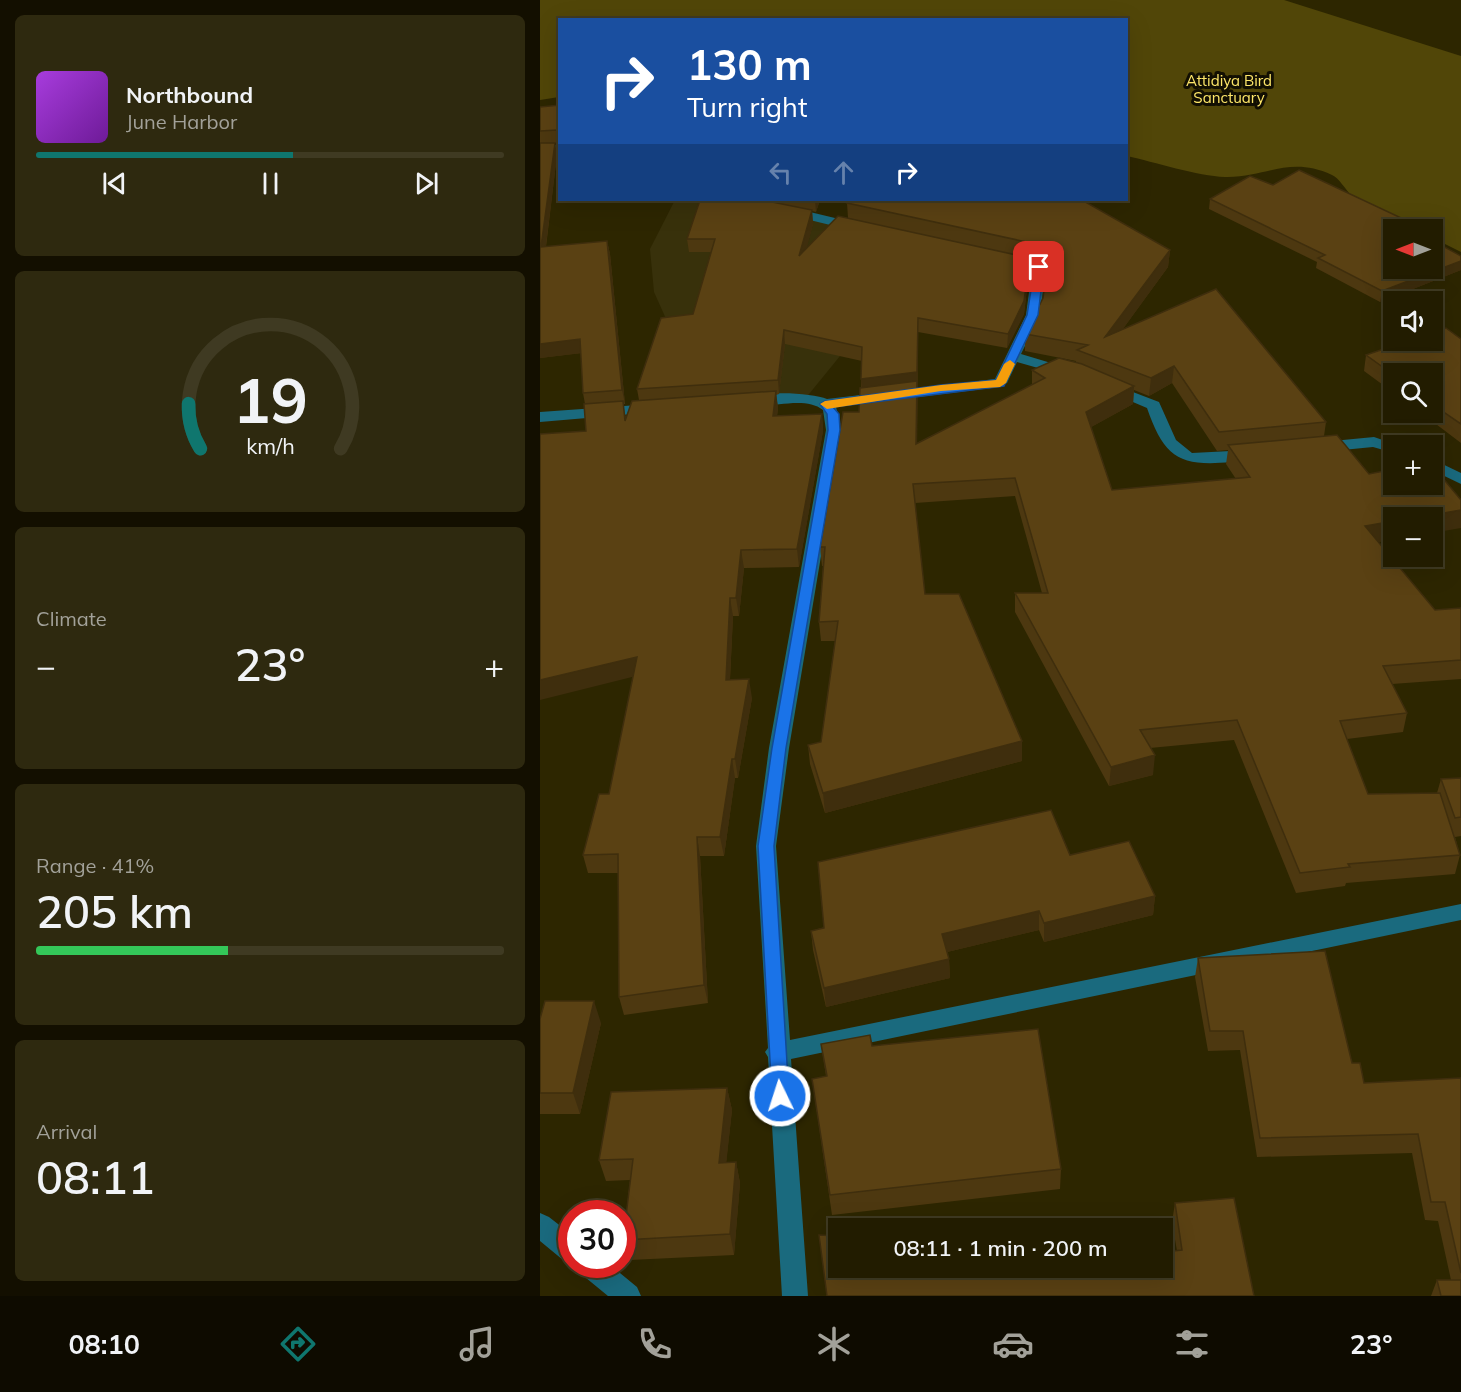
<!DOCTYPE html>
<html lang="en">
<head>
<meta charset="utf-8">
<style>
  :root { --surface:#221c00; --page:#2e290f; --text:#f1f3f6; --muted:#a2a199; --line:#3f3a22; --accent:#0f766e }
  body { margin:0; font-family:Mulish,sans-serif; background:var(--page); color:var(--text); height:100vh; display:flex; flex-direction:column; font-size:22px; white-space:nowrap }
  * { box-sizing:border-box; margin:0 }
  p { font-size:20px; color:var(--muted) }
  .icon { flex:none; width:33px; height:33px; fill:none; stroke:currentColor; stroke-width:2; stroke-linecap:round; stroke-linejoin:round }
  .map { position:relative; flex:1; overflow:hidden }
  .details { display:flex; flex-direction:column; gap:15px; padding:15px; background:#130f00; width:540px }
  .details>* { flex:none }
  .banner { position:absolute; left:18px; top:18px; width:570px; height:183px; border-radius:0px; box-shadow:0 6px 24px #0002,0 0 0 2px var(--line); background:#1a4fa0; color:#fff; overflow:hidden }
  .needle { width:39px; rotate:270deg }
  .controls { position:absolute; left:843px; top:219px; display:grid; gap:12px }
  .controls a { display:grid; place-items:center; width:60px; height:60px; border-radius:0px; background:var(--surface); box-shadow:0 6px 24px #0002,0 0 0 2px var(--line); font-size:30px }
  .speed { position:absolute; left:18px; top:1200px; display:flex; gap:12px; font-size:30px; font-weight:700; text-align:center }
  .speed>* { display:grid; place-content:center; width:78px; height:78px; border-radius:50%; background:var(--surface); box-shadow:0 6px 24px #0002,0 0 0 2px var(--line); line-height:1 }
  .speed .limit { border:9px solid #d22; background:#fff; color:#111 }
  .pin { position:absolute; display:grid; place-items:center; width:51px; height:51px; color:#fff; margin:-26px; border-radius:12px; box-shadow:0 3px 9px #0006 }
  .me { position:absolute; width:66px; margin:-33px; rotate:356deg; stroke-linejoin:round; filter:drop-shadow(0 0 4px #0008) }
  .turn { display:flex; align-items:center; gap:21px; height:126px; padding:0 30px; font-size:27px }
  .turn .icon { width:78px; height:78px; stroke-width:2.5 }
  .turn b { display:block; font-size:42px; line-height:51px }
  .lanes { display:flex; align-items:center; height:57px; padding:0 30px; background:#0003; justify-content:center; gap:30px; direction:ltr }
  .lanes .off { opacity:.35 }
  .big { font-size:45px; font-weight:600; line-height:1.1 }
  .details .widget { flex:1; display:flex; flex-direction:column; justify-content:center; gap:9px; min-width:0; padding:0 21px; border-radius:9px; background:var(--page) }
  .details .dial { align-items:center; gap:0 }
  .dial svg { height:156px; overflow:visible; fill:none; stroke:var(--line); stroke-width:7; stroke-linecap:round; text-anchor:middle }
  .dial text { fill:var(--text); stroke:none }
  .song { display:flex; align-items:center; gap:18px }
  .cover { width:72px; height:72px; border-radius:9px; background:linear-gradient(135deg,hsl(280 70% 55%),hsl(280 70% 35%)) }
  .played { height:6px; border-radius:3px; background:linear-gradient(90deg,var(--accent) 55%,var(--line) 55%) }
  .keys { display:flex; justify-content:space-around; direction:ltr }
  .heat { display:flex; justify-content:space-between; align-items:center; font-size:33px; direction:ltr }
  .charge { height:9px; border-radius:4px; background:linear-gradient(90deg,#34c759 41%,var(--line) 0) }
  .trip { position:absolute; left:288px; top:1218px; width:345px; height:60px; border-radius:0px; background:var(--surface); box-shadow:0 6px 24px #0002,0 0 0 2px var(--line); font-weight:600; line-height:60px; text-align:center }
  .dock { display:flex; height:96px; justify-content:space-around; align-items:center; background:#0e0b00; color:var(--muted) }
  .dock .icon { width:42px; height:42px }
  .dock .selected { color:var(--accent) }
  .dock b { font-size:27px; color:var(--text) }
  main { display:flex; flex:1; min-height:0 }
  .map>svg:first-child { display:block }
  .built { fill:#38310b }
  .green { fill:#514608 }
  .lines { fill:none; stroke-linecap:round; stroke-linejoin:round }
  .minor { fill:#1a6a7e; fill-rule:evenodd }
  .wall { fill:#4d3810; fill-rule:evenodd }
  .shaded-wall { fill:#3f2e0d }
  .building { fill:#5a4113; stroke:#3f2e0d; stroke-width:1.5 }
  .route { fill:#1a73e8; stroke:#114b97; stroke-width:1.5 }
  .slow { fill:#f59e0b }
  .labels { text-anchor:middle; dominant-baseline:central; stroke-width:6; stroke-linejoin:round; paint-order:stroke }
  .far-park-label { font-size:15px; fill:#fde669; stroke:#120f02 }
</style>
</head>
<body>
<main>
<section class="details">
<div class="widget">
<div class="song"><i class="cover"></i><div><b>Northbound</b><p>June Harbor</p></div></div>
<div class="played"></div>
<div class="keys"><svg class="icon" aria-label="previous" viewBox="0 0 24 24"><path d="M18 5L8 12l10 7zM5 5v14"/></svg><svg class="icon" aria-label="pause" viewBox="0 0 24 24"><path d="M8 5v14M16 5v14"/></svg><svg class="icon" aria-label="next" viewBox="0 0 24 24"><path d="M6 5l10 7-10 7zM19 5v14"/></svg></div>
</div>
<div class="widget dial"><svg viewBox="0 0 100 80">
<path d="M14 69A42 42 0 1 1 86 69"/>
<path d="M14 69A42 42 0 0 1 8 46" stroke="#0f766e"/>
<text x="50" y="56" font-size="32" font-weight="700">19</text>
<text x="50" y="72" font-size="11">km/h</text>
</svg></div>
<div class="widget"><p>Climate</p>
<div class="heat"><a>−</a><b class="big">23°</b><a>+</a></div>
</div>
<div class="widget"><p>Range · 41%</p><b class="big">205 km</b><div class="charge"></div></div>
<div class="widget"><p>Arrival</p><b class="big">08:11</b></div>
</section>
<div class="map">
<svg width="921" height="1296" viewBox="0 0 921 1296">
  <rect width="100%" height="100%" fill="#2d2600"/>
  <path class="built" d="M135 200H196L320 228 357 286 265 399H238L136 341 114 292 110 249Z"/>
  <path class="green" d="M0 0H744L921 56V252L893 238 892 230C863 229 832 215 811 195 805 189 799 178 792 175 749 155 726 178 685 177 658 176 614 162 587 156L586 20H20L19 97 0 100Z"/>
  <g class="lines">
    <path class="minor" d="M20 145V153L0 154V146Z
      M249 207 320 224 321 227 315 231 245 214 243 211Z
      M465 256 504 265 506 268 500 315 481 354 531 369 533 372 531 375 526 376 477 362 467 383 460 387 296 407 302 430 249 748 236 846 250 1040 921 904V920L251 1059 268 1296H242L228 1057 225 1052 228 1048 216 846 229 748 286 430 283 410C262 393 219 414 207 401 218 389 272 393 287 399L455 379 486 315 492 270 460 263 458 260Z
      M572 384 619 402 636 440 652 453 710 450 718 455C712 462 700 461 691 462 639 467 624 457 607 408L567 391 565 388Z
      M112 404 117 406 120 409 117 412 0 422V412Z
      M834 437 860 446H854V453L833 447 782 452 774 447 782 442Z
      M892 459 921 473V484L892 470Z
      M0 1213 9 1217 32 1235V1263L23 1260 0 1241Z
      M36 1264H69L97 1287 101 1296H68L40 1273Z"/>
  </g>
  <path class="wall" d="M20 105V143H15L17 155 6 247 67 241 70 254 85 404H83L86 418 99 400 97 389 153 314 171 252H149L147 239 160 200H280L276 212 272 211 273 224 266 249 308 218 307 203 630 250 628 267 582 330 786 422 784 436 854 518V539L838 542 895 610 921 608V679L852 684 867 713 863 732 807 739 828 794 897 793 901 779 921 778V836L915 837 920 855 915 874 806 883 805 886 756 893 694 740 610 748 613 775 569 786 475 612V593H502L475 496 375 503 385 594 482 761 285 813 270 764 268 745 281 742 295 641H281L279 622 283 566H282L280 547 319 412 321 388 322 361 245 344 239 394 236 395 238 408 237 416 282 414 283 431 259 567 204 568 199 616H193L190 680 212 698 198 778H195L184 856H160L168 1003 84 1015 79 997 78 873H48L43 855 69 794 93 677 46 431 45 404 43 393 41 353 0 358V107ZM490 260 504 263 507 266 503 298 485 334V351L536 361V363L492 370V385L377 443 378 332 467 348 484 314 489 272ZM632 383 677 451 688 450 686 464 696 479 572 490 551 427 593 404 594 390 609 396Z
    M733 185 874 224 873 230 921 256V270L840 302 776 268 777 262 669 209 670 199Z
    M921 339V443L880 412H892V374H854V393L824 371 826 355Z
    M530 855 615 896 613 915 504 942 499 930 407 952 409 959 410 978 286 1007 273 950 271 931Z
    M658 958 812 1063 824 1083 921 1078V1296H891L897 1280H911L898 1221 885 1220 872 1153 717 1157 700 1050 668 1051 655 977Z
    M0 1019 61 1023 40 1114H0Z
    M281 1044 332 1046 521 1169 520 1189 292 1215 272 1079 286 1076Z
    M187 1088 192 1110 186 1163 196 1162 200 1183 194 1255 90 1260 83 1240 90 1180 66 1181 59 1160Z
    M635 1203 714 1296 298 1268H622L637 1251 632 1222Z"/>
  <path class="shaded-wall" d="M15 143 17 155 4 261 1 247Z
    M275 200H280L276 212Z
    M272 210 273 224 261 270 259 256Z
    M67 241 70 254 85 404 82 390Z
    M630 250 628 267 564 355 565 337Z
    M490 258 489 272 484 314 467 348 468 334Z
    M921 261V270L840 302 842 291Z
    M378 318V332L377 462 322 393 321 379Z
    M244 330 245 344 239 394 238 380Z
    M40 339 43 353 0 358V344Z
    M634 366 632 383 609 396 611 378Z
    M594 386 593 404 546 430V412Z
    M236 391 238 408 235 434 233 416Z
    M282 414 283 431 259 567 257 549Z
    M921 510V528L892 533V518H875Z
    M854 521V539L821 545 825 526Z
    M201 550 204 568 199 616 196 598Z
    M190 598 193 616 189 698 186 680Z
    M97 657 100 675 0 700V680Z
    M209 679 212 698 198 778 195 759Z
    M482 741V761L285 813 283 793Z
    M615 755 613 775 569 786 571 767Z
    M192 759 195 778 184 856 180 837Z
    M157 837 160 856 168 1003 164 985Z
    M615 896 613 915 504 942V923Z
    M499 911V930L403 953 402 934Z
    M409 959 410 978 286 1007 284 988Z
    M54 1001 61 1023 40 1114 33 1093Z
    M187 1088 192 1110 184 1184 179 1163Z
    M196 1162 200 1183 194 1255 190 1234Z"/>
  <path class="building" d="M20 105V138L17 130 0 131V107Z
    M0 143H15L1 247 67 241 82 390 43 393 40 339 0 344Z
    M759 170 874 224 868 227 873 230H854V268H892V240L921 256V261L842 291 778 258 785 255 670 199 710 176 733 185Z
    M160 200H222L272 210 259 256 298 216 490 258 484 301 468 334 378 318 377 372 321 379 322 347 244 330 238 380 97 389 121 318 153 314 175 239H147Z
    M310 200H542L630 250 565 337 676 289 786 422 679 432 634 366 611 378 537 350 548 345 485 334 503 298 509 251 505 246 307 203Z
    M906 328 921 339V424L892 404V374H854V375L826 355 870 340H892V333Z
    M519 358 542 364 594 386 546 412 572 490 710 477 688 445 797 435 829 474 854 469V484H892V465L921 500V510L875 518H854V521L825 526 895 610 921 608V660L843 666 867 713 800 721 828 794 900 793 920 855 808 864 810 867 760 873 697 720 600 730 615 755 571 767 475 593H508L475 478 373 484 385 594H419L482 741 283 793 268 745 281 742 298 621 279 622 285 547H280L303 412H319L320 388 377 381 376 444 505 378 492 370Z
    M236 391 233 416 282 414 257 549 201 550 196 598H190L186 680 209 679 195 759H192L180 837H157L164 985 79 997 78 854 43 855 59 794H69L97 657 0 680V434L46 431 44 404 83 401 85 421 92 401Z
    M921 778V817L915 818 901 779Z
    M511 810 530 855 589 841 615 896 504 923 499 911 402 934 409 959 284 988 271 931 284 928 278 862Z
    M785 951 812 1063H820L824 1083 921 1078V1273L905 1202H891L878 1134 720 1138 703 1031H670L658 958Z
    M5 1001H54L33 1093H0V1019Z
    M498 1029 521 1169 290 1195 272 1079 287 1076 281 1044 330 1035 332 1046Z
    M187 1088 179 1163 196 1162 190 1234 83 1240 93 1159 59 1160 71 1092Z
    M694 1198 714 1296H287L279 1235 298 1236V1268H622V1252L642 1250 635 1203Z
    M897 1280H921V1296H901Z"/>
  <path class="route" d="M495 265 504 267 498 315 464 386 293 407 299 414 300 430 246 748 234 846 249 1096 247 1102 240 1104 234 1102 232 1096 218 846 232 748 288 430 287 414 280 404 285 401 401 385 456 380 487 315Z"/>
  <path class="slow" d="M470 360 475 364 466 383 460 387 401 391 287 409 280 404 285 401 401 385 456 380 464 364Z"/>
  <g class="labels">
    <g class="far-park-label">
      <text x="689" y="80">Attidiya Bird<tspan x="689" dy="17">Sanctuary</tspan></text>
    </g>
  </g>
</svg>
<div class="controls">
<a><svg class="needle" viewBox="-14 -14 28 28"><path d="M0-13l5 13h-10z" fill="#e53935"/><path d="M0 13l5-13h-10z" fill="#a2a199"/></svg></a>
<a><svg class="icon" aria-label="sound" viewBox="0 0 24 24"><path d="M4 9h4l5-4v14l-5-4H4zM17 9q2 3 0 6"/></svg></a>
<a><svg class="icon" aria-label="search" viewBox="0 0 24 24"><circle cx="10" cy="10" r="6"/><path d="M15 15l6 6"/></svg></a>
<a>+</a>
<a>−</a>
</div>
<div class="speed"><div class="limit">30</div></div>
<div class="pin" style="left:499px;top:267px;background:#d93025"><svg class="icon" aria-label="arrive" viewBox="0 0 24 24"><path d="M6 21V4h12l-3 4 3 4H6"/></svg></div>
<svg class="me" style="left:240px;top:1096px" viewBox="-20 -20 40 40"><circle r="17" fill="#1a73e8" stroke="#fff" stroke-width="3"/><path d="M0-11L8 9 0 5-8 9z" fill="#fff"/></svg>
<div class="trip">08:11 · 1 min · 200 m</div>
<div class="banner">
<div class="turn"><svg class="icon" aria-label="right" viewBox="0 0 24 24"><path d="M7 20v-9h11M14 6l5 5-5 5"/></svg><div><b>130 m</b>Turn right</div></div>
<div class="lanes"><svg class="icon off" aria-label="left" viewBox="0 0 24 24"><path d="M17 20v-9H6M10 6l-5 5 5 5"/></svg><svg class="icon off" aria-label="ahead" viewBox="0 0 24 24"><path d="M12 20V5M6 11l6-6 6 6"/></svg><svg class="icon" aria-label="right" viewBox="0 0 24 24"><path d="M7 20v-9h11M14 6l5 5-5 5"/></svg></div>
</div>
</div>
</main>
<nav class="dock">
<b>08:10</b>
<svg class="icon selected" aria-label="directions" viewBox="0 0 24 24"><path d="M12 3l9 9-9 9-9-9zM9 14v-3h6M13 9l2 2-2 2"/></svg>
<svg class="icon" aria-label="music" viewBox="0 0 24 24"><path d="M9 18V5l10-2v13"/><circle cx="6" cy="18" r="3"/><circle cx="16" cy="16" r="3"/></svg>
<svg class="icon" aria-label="phone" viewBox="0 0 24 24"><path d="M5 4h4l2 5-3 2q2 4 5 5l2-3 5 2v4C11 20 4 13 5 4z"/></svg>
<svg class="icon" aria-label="climate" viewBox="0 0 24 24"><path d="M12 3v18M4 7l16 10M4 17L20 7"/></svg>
<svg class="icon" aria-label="car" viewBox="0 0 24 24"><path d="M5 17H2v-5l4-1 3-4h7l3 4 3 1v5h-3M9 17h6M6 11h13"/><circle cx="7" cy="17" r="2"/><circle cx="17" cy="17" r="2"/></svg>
<svg class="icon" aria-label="filters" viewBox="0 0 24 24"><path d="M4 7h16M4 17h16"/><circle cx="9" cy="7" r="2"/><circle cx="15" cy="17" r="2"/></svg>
<b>23°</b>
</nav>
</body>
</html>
